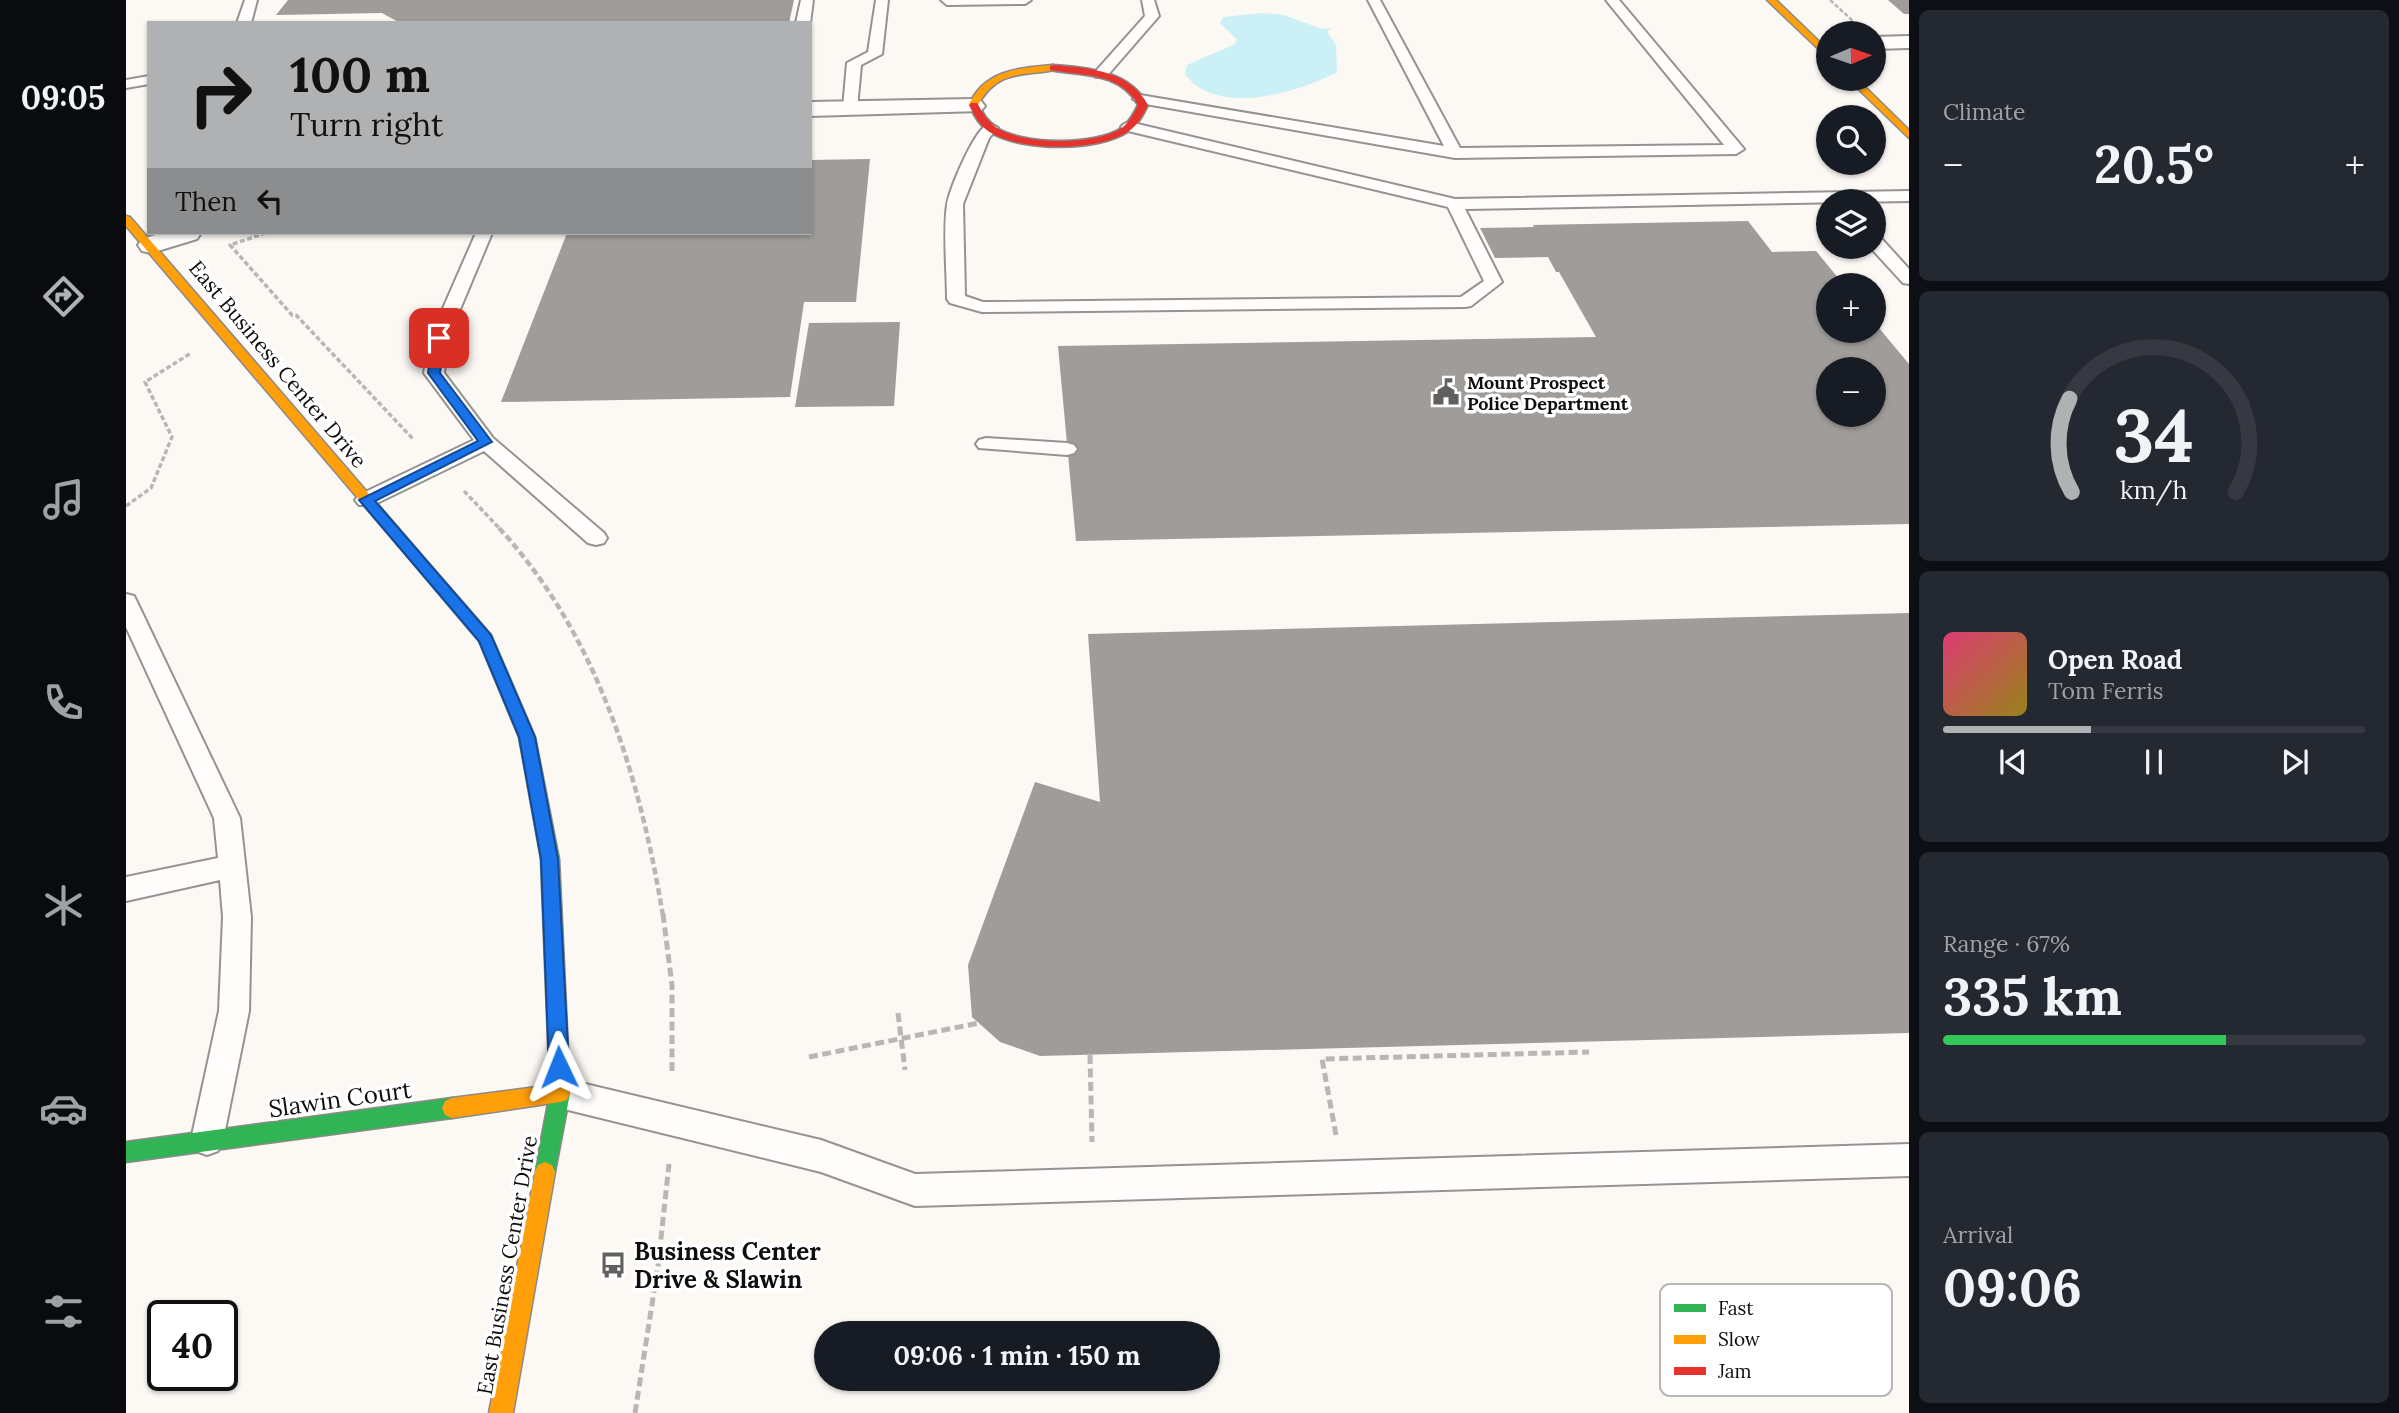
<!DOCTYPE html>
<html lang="en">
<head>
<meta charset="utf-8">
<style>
  :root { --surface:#171b24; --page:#242831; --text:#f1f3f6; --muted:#9ea1a6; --line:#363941; --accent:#b0b1b2 }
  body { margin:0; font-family:Lora,serif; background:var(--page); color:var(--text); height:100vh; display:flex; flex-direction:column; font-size:26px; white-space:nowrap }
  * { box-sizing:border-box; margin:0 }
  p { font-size:23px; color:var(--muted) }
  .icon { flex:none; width:38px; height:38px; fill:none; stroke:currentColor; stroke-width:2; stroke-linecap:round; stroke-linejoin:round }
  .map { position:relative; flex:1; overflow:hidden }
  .side { display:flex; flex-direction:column; gap:10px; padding:10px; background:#0d0f14; width:490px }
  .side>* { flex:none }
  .top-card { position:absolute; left:21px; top:21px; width:665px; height:214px; border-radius:0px; box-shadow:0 2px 5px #0004; background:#b0b1b2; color:#111; overflow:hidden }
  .needle { width:46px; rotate:88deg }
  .fabs { position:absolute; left:1690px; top:21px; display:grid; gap:14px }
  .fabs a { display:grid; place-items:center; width:70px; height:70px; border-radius:50%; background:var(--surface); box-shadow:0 2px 5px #0004; font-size:35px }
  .speed { position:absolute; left:21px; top:1300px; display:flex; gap:14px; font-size:35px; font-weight:700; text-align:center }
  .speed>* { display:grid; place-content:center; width:91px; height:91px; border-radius:50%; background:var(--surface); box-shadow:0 2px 5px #0004; line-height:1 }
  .speed .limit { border:4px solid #111; border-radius:10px; background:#fff; color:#111 }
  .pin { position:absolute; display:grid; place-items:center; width:60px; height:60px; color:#fff; margin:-30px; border-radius:14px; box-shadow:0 4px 10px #0006 }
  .me { position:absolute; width:77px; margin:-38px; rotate:358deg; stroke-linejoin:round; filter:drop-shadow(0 0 5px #0008) }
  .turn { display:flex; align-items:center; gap:24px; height:147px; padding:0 28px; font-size:32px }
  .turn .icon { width:91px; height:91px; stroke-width:2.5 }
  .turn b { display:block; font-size:49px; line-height:60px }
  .then { display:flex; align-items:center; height:66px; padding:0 28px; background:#0003; gap:14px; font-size:26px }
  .big { font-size:52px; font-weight:700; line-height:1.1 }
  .side .card { flex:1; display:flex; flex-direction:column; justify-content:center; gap:10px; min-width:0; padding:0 24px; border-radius:10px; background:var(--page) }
  .side .dial { align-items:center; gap:0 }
  .dial svg { height:182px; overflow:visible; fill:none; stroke:var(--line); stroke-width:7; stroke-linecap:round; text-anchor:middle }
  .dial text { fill:var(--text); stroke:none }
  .song { display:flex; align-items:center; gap:21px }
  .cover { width:84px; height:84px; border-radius:10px; background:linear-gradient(135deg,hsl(340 70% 55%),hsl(50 70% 35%)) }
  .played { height:7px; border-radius:4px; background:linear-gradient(90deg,var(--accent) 35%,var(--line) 35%) }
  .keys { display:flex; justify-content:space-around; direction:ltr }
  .heat { display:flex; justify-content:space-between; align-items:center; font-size:38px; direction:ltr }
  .charge { height:10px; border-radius:5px; background:linear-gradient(90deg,#34c759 67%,var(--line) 0) }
  .trip { position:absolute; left:688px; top:1321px; width:406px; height:70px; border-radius:35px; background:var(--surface); box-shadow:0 2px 5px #0004; font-weight:700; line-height:70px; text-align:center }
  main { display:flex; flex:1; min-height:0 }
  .dock { display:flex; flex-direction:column; width:126px; justify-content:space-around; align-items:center; background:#090b0e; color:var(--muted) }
  .dock .icon { width:49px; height:49px }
  .dock .on { color:var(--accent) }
  .dock b { font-size:32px; color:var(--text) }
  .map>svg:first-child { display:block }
  .water { fill:#cbf0f5 }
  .building { fill:#9f9c99; fill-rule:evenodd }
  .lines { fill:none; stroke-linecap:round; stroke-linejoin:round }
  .lane-casing { stroke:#959392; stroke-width:4 }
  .street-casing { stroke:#959392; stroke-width:4 }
  .fast-casing { stroke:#8c8a88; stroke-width:3 }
  .slow-casing { stroke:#8c8a88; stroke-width:3 }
  .jam-casing { stroke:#8c8a88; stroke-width:3 }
  .path-far3 { stroke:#b8b7b7; stroke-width:2.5; stroke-dasharray:4.5 2; stroke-linecap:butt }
  .path-far2 { stroke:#b8b7b7; stroke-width:3.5; stroke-dasharray:5 2.5; stroke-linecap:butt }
  .path-far1 { stroke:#b8b7b7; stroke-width:4.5; stroke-dasharray:7 3.5; stroke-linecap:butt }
  .path { stroke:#b8b7b7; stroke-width:5; stroke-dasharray:9 4.5; stroke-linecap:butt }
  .lane { fill:#fffefd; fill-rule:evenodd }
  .street { fill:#fffefd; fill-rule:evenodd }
  .fast { fill:#30b455; fill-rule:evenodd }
  .slow { fill:#ff9f0a; fill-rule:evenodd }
  .jam { fill:#e5322d; fill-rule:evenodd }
  .route { fill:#1a73e8; stroke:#114b97; stroke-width:2 }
  .labels { text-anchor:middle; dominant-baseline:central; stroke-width:7; stroke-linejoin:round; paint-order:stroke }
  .far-poi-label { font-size:18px; font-weight:bold; fill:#0e0e0e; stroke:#fff; text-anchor:start }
  .street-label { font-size:21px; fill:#0e0e0e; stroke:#fff }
  .near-street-label { font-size:24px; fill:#0e0e0e; stroke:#fff }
  .near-poi-label { font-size:24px; font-weight:bold; fill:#0e0e0e; stroke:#fff; text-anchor:start }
  .key { fill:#fff; stroke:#b7b7b7; stroke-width:2 }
  .key-label { font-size:19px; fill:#0e0e0e }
</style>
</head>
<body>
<main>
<nav class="dock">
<b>09:05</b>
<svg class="icon on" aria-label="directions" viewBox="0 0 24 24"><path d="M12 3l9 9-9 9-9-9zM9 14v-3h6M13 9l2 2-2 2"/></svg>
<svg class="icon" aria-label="music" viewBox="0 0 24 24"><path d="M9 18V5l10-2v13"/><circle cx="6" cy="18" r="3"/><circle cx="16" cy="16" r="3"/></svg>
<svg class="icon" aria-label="phone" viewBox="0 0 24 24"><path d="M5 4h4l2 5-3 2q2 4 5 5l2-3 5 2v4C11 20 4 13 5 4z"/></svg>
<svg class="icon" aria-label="climate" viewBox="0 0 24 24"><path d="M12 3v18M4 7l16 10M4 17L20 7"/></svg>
<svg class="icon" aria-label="car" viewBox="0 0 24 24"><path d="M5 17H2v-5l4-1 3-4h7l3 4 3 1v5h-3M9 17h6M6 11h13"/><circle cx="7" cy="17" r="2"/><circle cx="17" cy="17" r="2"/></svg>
<svg class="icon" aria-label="filters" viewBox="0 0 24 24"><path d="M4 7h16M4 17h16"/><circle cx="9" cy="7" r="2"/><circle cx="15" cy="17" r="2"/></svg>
</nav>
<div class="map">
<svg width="1783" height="1413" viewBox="0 0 1783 1413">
  <rect width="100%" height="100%" fill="#fcf8f4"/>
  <path class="water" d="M1136 13 1158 15 1196 29 1205 28 1201 32 1210 45 1211 72C1173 92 1091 118 1059 74L1061 65 1109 44 1110 39 1094 23 1097 17Z"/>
  <path class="building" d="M162 0H668L663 23H274L256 13 150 15Z
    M1762 0H1783V14H1778Z
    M744 159 730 302H678L664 397 375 402 441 233H684V160Z
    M1622 221 1646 252 1690 251 1718 285H1703V331H1748V322L1783 364V524L950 541 932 346 1470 337 1433 272H1430L1422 257 1369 258 1354 228 1408 227 1407 225ZM1703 369H1748V415H1703Z
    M774 322 768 406 669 407 683 323Z
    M1783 613V1033L914 1056 874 1042 846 1017 842 965 909 782 974 802 962 634Z"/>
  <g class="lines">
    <g class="lane-casing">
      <path id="lane" d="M119 0H131L125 23H111Z
        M675 0H687L684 23H670Z
        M750 0H762L756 54 735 65 731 108 729 111H719L717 108 721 63 742 52Z
        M815 0H905L899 4 821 5Z
        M1016 0H1028L1033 16 980 77H970V71L1019 16Z
        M1242 0H1254L1334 148 1598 145 1480 0H1493L1618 149 1610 154 1329 158 1014 103 1007 99 1014 95 1318 146Z
        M23 76V84L0 88V80Z
        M1003 122 1329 199 1783 191V201L1339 209 1376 282 1345 306 1339 307 856 312 824 303 821 299C821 273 817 229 821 205 824 188 849 127 864 123L872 128 863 138 837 204 839 296 857 302 1335 297 1358 281 1322 207 998 130 995 127 998 124Z
        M350 233H366L322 338 318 373 367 438 478 533 481 538 478 543 470 545 462 543 358 451 247 505H233L229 500 233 495 348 440 298 373 304 338Z
        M1748 236 1754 237 1783 269V284L1777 283 1744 247H1748Z
        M860 438 941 443 948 445 951 449 948 453 941 455 853 448 850 444 853 440Z
        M0 594 8 596 11 602 114 818 125 917 123 1011 97 1140 92 1151 81 1155 70 1151 65 1140 93 1011 97 917 94 880 0 901V877L92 858 88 818 0 627Z
        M434 1078 695 1140 789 1174 1783 1144V1176L789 1206 695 1172 434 1108 423 1103 419 1093 423 1083Z"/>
    </g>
    <g class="street-casing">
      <path id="street" d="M1783 36V48L1748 49V37Z
        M847 99 855 101 859 106 855 111 684 116V102Z
        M36 233H75L71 239 25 253 16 251 12 245 16 239Z"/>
    </g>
    <g class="fast-casing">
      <path id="fast" d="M287 549 292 551 365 635 409 737 433 859 444 1093 429 1172 426 1179 419 1182 412 1179 409 1172 424 1093 415 859 393 737 353 641 282 557 280 554 282 551Z
        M326 1098 333 1101 336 1108 333 1115 326 1118 0 1162V1142Z"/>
    </g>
    <g class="slow-casing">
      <path id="slow" d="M1641 0H1650L1703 51V59Z
        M927 65 930 66V70C894 76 870 70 851 107L843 105C858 70 893 68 927 65Z
        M1722 79H1731L1783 130V138Z
        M0 216 4 217 292 551 294 554 292 557H282L0 226Z
        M434 1084 441 1086 444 1093 441 1100 434 1102 326 1118 319 1115 316 1108 319 1101 326 1098Z
        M419 1162 426 1165 429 1172 387 1413H363L409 1172 412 1165Z"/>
    </g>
    <g class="jam-casing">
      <path id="jam" d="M927 65C963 68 1003 70 1022 105 1017 115 1012 125 1003 131 973 152 898 151 867 134 854 127 849 117 843 105L845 103H851C857 113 861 121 871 128 898 145 971 146 997 127 1004 121 1008 113 1012 105 994 72 956 76 924 70V66Z"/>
    </g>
    <path class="path-far3" d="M1704 0 1727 21"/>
    <path class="path-far2" d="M140 233 104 245 166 315H170L288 440
      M338 491 375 530
      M0 506 25 488 46 437 19 382 65 353"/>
    <path class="path-far1" d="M373 528C471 634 514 777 537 916"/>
    <path class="path" d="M537 914 546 985V1075
      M772 1013 779 1070
      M964 1055 966 1142
      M683 1057 853 1023
      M1210 1135 1196 1059 1463 1052
      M509 1413 532 1266 543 1164"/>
    <use href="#lane" class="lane"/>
    <use href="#street" class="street"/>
    <use href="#fast" class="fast"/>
    <use href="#slow" class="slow"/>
    <use href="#jam" class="jam"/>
  </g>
  <path class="route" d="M313 334 319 338 314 373 366 442 249 501 365 635 409 737 432 859 443 1067 440 1073 433 1076 426 1073 423 1067 415 859 393 737 353 641 233 500 352 441 302 373 307 338Z"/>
  <defs>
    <g id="civic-bare" transform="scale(2.1)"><path d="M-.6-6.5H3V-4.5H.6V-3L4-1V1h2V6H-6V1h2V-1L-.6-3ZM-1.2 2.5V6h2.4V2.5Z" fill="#61605e" stroke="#fff" stroke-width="2.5" paint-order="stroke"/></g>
    <g id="bus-bare" transform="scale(2.1)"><path d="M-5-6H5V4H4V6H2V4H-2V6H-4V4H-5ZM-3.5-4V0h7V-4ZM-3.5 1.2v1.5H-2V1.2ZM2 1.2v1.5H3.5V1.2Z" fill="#61605e" stroke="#fff" stroke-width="2.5" paint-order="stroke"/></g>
  </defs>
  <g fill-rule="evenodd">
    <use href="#civic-bare" x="1320" y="392"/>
    <use href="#bus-bare" x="487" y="1265"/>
  </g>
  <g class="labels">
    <g class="far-poi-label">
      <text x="1341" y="382">Mount Prospect<tspan x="1341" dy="21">Police Department</tspan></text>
    </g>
    <g class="street-label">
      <text transform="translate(152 364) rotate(50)">East Business Center Drive</text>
      <text transform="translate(381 1265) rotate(-80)">East Business Center Drive</text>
    </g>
    <g class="near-street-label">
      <text transform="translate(214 1099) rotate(-8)">Slawin Court</text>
    </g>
    <g class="near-poi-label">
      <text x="508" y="1251">Business Center<tspan x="508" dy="28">Drive &amp; Slawin</tspan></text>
    </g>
  </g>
  <rect x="1534" y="1284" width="232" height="112" rx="10" class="key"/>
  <rect x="1548" y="1304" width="32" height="8" fill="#30b455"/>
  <rect x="1548" y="1335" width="32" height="9" fill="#ff9f0a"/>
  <rect x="1548" y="1367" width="32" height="8" fill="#e5322d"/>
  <g class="key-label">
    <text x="1592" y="1315">Fast</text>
    <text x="1592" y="1346">Slow</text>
    <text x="1592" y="1378">Jam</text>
  </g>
</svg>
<div class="fabs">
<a><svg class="needle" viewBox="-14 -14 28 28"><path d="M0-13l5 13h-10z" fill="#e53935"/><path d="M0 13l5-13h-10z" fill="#9ea1a6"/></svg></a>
<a><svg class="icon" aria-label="search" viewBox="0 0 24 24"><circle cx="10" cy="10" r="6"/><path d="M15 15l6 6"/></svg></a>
<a><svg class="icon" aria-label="layers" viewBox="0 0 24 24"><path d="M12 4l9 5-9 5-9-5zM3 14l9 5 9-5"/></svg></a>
<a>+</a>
<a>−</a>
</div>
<div class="speed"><div class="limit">40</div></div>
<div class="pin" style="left:313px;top:338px;background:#d93025"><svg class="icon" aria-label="arrive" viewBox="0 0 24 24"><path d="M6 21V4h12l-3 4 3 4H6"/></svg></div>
<svg class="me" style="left:433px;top:1067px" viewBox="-20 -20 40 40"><path d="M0-17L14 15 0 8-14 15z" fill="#1a73e8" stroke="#fff" stroke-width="4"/></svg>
<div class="trip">09:06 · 1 min · 150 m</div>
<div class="top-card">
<div class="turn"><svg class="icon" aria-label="right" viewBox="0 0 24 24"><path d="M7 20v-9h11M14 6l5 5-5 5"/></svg><div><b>100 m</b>Turn right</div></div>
<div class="then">Then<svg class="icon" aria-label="left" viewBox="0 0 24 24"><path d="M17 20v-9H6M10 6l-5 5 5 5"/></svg></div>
</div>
</div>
<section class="side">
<div class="card"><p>Climate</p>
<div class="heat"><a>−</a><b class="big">20.5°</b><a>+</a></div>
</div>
<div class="card dial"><svg viewBox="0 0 100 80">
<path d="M14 69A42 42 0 1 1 86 69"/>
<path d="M14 69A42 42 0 0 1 13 28" stroke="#b0b1b2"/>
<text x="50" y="56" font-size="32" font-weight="700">34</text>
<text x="50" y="72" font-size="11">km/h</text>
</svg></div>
<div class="card">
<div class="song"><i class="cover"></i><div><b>Open Road</b><p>Tom Ferris</p></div></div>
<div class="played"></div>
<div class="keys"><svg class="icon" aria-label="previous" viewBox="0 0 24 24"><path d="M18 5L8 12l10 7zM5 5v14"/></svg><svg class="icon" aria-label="pause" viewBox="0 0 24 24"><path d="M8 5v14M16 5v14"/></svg><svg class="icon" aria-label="next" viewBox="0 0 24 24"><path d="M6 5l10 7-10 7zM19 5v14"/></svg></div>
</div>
<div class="card"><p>Range · 67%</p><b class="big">335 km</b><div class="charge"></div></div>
<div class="card"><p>Arrival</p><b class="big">09:06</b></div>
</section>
</main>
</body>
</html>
